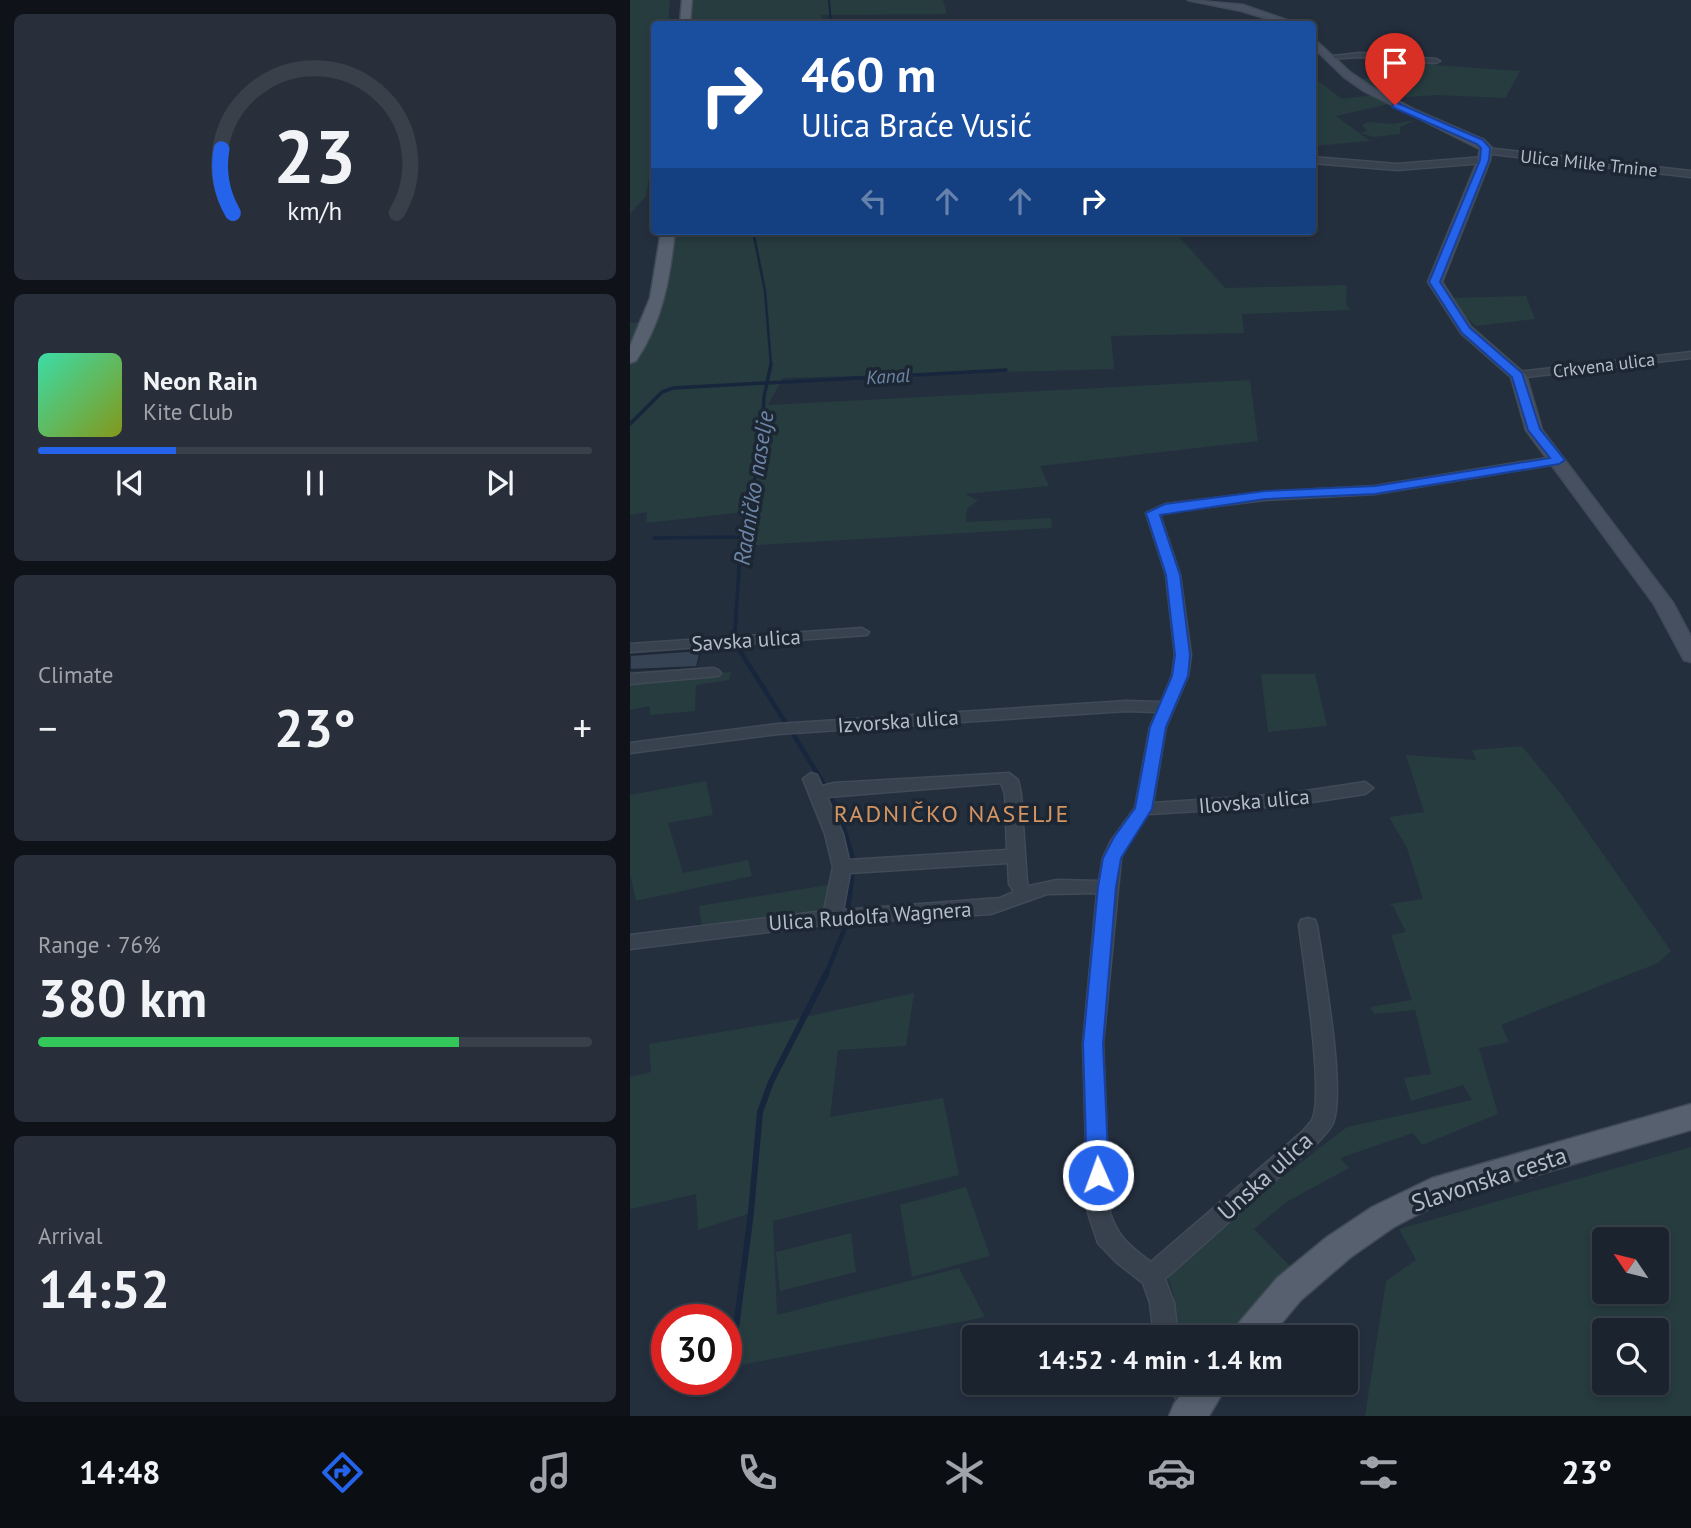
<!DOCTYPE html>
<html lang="en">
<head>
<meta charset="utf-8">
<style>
  :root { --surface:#1b232e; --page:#282f3a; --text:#f1f3f6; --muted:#a0a4aa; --line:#39404a; --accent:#2563eb }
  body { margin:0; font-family:"PT Sans",sans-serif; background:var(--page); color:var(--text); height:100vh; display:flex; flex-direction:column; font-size:26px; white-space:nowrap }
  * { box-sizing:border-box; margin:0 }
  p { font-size:23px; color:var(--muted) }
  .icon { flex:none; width:38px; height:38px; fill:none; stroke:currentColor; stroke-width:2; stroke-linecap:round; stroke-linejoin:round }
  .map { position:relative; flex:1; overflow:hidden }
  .side { display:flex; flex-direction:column; gap:14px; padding:14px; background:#0f1319; width:630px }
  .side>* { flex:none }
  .banner { position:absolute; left:21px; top:21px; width:665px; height:214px; border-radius:7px; box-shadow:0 4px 10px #0003,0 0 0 2px var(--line); background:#1a4fa0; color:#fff; overflow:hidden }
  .needle { width:46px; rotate:305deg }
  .tools { position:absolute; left:962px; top:1227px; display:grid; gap:14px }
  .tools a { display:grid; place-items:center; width:77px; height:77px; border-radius:7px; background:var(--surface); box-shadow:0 4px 10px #0003,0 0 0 2px var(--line); font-size:35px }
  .speed { position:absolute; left:21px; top:1304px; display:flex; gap:14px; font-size:35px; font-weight:700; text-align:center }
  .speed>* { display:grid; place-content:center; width:91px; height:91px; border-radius:50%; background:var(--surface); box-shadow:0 4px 10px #0003,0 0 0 2px var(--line); line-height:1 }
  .speed .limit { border:10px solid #d22; background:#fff; color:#111 }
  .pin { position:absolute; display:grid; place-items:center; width:60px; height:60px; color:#fff; margin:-72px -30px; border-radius:50% 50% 50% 0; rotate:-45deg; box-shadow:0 0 7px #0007 }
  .pin .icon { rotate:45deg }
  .me { position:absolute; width:77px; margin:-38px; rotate:358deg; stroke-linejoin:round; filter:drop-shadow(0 0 5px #0008) }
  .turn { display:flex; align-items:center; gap:24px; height:147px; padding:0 35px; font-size:32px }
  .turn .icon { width:91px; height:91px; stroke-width:2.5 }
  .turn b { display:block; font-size:49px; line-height:60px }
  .lanes { display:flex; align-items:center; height:66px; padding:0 35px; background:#0003; justify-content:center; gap:35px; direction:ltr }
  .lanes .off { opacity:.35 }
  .big { font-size:52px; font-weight:800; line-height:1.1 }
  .side .tile { flex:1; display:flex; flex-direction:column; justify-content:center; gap:10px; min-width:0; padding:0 24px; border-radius:10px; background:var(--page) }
  .side .dial { align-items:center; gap:0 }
  .dial svg { height:182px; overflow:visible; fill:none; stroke:var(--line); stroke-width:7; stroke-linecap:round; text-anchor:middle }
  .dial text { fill:var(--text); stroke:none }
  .song { display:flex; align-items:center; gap:21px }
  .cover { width:84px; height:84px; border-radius:10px; background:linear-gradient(135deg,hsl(160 70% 55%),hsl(70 70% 35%)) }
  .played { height:7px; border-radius:4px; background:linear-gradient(90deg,var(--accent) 25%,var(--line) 25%) }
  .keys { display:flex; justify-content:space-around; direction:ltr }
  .heat { display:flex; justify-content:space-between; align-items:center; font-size:38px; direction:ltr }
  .charge { height:10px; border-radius:5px; background:linear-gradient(90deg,#34c759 76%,var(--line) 0) }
  .trip { position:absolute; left:332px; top:1325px; width:396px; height:70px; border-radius:7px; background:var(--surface); box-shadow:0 4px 10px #0003,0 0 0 2px var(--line); font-weight:800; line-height:70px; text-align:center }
  .menu { display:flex; height:112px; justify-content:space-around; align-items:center; background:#0b0e12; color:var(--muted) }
  .menu .icon { width:49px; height:49px }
  .menu .current { color:var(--accent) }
  .menu b { font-size:32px; color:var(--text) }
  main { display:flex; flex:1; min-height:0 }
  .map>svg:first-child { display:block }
  .green { fill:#263c3f; fill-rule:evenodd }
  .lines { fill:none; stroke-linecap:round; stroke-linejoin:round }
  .stream-far4 { stroke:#17263c; stroke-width:2 }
  .stream-far3 { stroke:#17263c; stroke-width:2.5 }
  .stream-far2 { stroke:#17263c; stroke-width:3.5 }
  .stream-far1 { stroke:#17263c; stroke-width:4.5 }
  .stream { stroke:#17263c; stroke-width:6 }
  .building { fill:#364354; stroke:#1f2835; stroke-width:2 }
  .street-casing { stroke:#414a57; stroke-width:3 }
  .secondary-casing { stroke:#414a57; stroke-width:3 }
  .primary-casing { stroke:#414a57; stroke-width:3 }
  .street { fill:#38414e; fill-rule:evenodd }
  .secondary { fill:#465061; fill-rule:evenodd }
  .primary { fill:#56606e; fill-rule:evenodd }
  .route { fill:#2563eb; stroke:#184099; stroke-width:2 }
  .labels { text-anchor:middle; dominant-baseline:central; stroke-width:7; stroke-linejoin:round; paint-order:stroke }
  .far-street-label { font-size:18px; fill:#b4bcc9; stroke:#1d2633 }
  .far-water-label { font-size:19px; font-style:italic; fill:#6d86a8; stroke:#1d2633 }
  .street-label { font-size:21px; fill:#b4bcc9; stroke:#1d2633 }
  .water-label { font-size:23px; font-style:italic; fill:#6d86a8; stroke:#1d2633 }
  .quarter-label { font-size:24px; letter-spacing:2px; fill:#d59563; stroke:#1d2633 }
  .near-street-label { font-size:24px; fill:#b4bcc9; stroke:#1d2633 }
</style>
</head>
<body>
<main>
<section class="side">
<div class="tile dial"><svg viewBox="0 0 100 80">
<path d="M14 69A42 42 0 1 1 86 69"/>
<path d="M14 69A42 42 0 0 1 9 41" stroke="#2563eb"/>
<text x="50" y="56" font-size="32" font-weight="700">23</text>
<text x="50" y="72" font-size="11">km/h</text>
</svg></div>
<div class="tile">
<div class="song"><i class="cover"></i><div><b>Neon Rain</b><p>Kite Club</p></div></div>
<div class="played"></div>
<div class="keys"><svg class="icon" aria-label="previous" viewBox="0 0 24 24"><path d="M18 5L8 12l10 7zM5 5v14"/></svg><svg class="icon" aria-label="pause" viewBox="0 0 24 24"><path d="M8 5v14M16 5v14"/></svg><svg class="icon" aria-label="next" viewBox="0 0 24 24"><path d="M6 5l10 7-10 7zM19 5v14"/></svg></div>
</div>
<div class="tile"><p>Climate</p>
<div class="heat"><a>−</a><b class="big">23°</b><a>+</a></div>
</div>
<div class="tile"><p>Range · 76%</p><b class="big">380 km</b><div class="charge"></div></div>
<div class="tile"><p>Arrival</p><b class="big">14:52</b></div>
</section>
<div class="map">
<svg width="1061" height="1416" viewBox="0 0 1061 1416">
  <rect width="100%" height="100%" fill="#242f3e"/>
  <path class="green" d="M0 0H40L38 24H24V147L16 196 0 214Z
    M57 0H313L317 14 191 15 194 24H58Z
    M774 59 806 61 804 65 890 71 876 97 872 98 807 95 753 99 724 80 777 74Z
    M683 77 712 99 743 95 759 104 706 116 740 141 683 146Z
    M786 120 770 127V134L744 137 731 133 737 131 732 125 739 122 763 124Z
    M38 231H544L595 288 717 285 716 304 720 310 612 314 614 333 481 336 484 369 153 378 138 405 620 380 628 441 410 466 419 486 334 494 348 500 337 509 336 522 421 518 422 528 111 546 115 512 16 523 17 512 0 515V323L19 321Z
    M896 296 905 319 846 326 823 305 820 298Z
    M101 672 99 680 66 685 65 711 20 715V706L0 710V679Z
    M631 674H685L697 726 638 732Z
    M892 746 931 794 1041 951 1028 963 871 1025 879 1042 849 1048 868 1114 792 1145 783 1133 710 1158 719 1168 658 1201 624 1229 660 1266 598 1337H545L544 1295 538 1278 611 1209 717 1127 842 1100 833 1085 781 1101 774 1078 801 1074 785 1010 744 1014 740 1007 782 1000 761 935 776 932 763 906 759 904 793 899 777 848 759 817 794 812 776 755 846 760 842 750Z
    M76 781 83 815 38 823 53 873 118 860 122 876 6 901 0 873V795Z
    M209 883 202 917 72 931 69 906Z
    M284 993 276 1046 208 1050 200 1117 313 1098 329 1175 143 1221 147 1315 329 1268 355 1317 101 1367 121 1213 68 1230 66 1194 0 1209V1077L21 1072 19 1044 157 1021Z
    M1061 1147V1416H735L756 1281 786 1260 769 1229ZM975 1239H1027V1292H975ZM975 1330H1027V1382H975Z
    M336 1187 360 1256 282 1277 270 1205Z
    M221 1233 226 1272 150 1291 146 1252Z"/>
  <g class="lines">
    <path class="stream-far4" d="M199 0 201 24"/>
    <path class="stream-far3" d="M123 231 135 291 141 365"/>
    <path class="stream-far2" d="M0 424 32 392 43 388 376 370
      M24 538 111 537
      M105 631 111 537 131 452 134 397 141 364"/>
    <path class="stream-far1" d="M105 636V629
      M105 643 157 725
      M162 732 195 786
      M200 794 210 815 223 859
      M218 909 223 872
      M196 974 217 923"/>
    <path class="stream" d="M101 1367 121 1212 130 1112 141 1082 197 972"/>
  </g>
  <path class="building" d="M71 650 67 667 0 670V655Z"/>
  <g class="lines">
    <g class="street-casing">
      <path id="street" d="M730 53 806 59 810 61 806 63 730 57 697 59 693 57Z
        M856 148 1061 171V177L853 153V149Z
        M682 157 767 164 854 157 858 160 854 163 767 170 682 163Z
        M1061 352V358L888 378 882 375 888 372Z
        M929 456 935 460 933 463 745 494 635 500 538 512 530 515 550 575 561 655 558 676 536 727 523 803 656 794 735 782 743 788 735 794 656 806 518 814 498 843 491 858 473 1044 480 1213C488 1238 501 1247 521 1262L672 1132C675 1128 680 1124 682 1120 695 1096 673 958 669 925L671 920 678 918 685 920 687 925C693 967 716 1088 703 1123 699 1131 692 1138 686 1144L535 1279 544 1303 548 1337H524L520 1303 513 1283 486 1262 468 1243 458 1213 453 1044 467 893 417 894 361 914 202 924 0 949V935L194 911 203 867 195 834 173 779 181 773 187 775 192 786 204 783 379 773 388 780 391 794 397 883 399 886 427 880 469 881 473 858 481 841 505 808 520 727 527 712 496 711 148 734 0 753V743L148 724 496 701 531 702 542 676 545 655 536 575 516 513 535 504 635 492 745 486ZM371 783 375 794 377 850 219 860 213 834 197 797ZM378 863 379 884 384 892 370 898 213 910 220 873Z
        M232 628 239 632 237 635 0 652V644Z
        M83 668 88 670 91 673 88 676 0 684V674Z
        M536 1382H565L576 1395 579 1403 576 1411 567 1415C554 1410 542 1396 536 1382Z"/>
    </g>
    <g class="secondary-casing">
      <path id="secondary" d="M558 0 613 5 668 24H655L612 11Z
        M682 37 721 73 742 87 785 110 854 140 862 148 860 160 812 282 841 327 896 375 912 430 1043 603 1061 637V662L1054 660 1024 604 896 430 881 377 831 333 798 282 848 160 850 149 734 91 714 77 682 46Z"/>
    </g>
    <g class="primary-casing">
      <path id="primary" d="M52 0H62L60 24H50Z
        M31 231H45C40 278 33 321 6 361L0 363V346L20 298Z
        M1061 1104V1130L810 1203 764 1227 721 1257 671 1300 640 1337H601L606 1326 647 1278 697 1237 742 1207 802 1178Z
        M560 1382H599L579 1416H539L544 1404Z"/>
    </g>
    <use href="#street" class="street"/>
    <use href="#secondary" class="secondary"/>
    <use href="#primary" class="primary"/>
  </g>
  <path class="route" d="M765 102 853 140 860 148 859 160 810 282 840 328 892 373 910 429 935 460 929 464 745 494 635 499 530 515 550 575 560 655 558 676 536 727 522 809 491 858 486 887 473 1044 479 1175 475 1181 468 1184 460 1181 457 1175 453 1044 468 887 473 858 484 837 505 808 520 727 542 676 545 655 536 575 516 513 535 504 635 491 745 486 920 458 898 430 882 377 832 333 799 282 850 160 851 148 847 144 762 107Z"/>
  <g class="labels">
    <g class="far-street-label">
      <text transform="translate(959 163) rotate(6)">Ulica Milke Trnine</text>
      <text transform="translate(974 365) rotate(-7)">Crkvena ulica</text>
    </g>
    <g class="far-water-label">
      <text transform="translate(258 376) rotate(-3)">Kanal</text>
    </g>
    <g class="street-label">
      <text transform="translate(116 640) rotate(-4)">Savska ulica</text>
      <text transform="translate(268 721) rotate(-4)">Izvorska ulica</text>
      <text transform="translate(624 801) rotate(-5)">Ilovska ulica</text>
      <text transform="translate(240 916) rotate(-4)">Ulica Rudolfa Wagnera</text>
    </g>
    <g class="water-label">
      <text transform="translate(123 488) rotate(-81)">Radničko naselje</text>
    </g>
    <g class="quarter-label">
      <text x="322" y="813">RADNIČKO NASELJE</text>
    </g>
    <g class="near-street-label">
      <text transform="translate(635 1176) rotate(-42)">Unska ulica</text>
      <text transform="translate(859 1179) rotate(-18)">Slavonska cesta</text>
    </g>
  </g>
</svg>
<div class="tools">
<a><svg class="needle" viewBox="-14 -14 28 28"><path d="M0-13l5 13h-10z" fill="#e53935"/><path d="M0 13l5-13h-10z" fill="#a0a4aa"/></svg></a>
<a><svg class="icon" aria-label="search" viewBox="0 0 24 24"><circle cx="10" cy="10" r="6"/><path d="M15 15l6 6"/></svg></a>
</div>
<div class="speed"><div class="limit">30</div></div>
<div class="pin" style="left:765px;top:105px;background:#d93025"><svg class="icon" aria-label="arrive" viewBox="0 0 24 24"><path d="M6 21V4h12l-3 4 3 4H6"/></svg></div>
<svg class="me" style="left:468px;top:1175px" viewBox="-20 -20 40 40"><circle r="17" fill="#2563eb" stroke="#fff" stroke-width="3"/><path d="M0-11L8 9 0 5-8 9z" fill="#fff"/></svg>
<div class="trip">14:52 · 4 min · 1.4 km</div>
<div class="banner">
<div class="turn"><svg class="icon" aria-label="right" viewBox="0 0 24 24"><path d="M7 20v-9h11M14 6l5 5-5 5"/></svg><div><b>460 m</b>Ulica Braće Vusić</div></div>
<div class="lanes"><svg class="icon off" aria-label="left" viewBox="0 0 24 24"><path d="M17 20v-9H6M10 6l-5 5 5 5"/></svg><svg class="icon off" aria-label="ahead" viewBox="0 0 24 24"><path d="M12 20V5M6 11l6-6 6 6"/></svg><svg class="icon off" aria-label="ahead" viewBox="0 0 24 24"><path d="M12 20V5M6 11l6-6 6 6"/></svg><svg class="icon" aria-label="right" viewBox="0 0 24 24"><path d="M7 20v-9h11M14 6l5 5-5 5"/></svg></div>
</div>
</div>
</main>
<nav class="menu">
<b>14:48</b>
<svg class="icon current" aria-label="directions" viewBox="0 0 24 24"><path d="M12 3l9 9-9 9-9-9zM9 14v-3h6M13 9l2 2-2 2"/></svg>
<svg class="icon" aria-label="music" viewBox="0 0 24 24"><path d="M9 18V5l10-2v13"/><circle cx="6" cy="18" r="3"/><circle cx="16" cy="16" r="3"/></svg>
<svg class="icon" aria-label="phone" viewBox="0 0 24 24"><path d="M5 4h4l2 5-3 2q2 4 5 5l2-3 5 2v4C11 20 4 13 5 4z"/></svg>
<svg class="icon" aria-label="climate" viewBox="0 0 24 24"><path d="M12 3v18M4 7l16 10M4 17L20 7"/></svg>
<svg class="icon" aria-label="car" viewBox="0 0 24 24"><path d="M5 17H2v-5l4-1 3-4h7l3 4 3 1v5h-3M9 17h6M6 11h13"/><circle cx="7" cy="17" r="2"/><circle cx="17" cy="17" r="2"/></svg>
<svg class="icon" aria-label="filters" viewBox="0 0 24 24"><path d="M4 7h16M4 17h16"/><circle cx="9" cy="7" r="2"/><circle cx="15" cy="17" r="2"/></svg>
<b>23°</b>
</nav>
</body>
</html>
